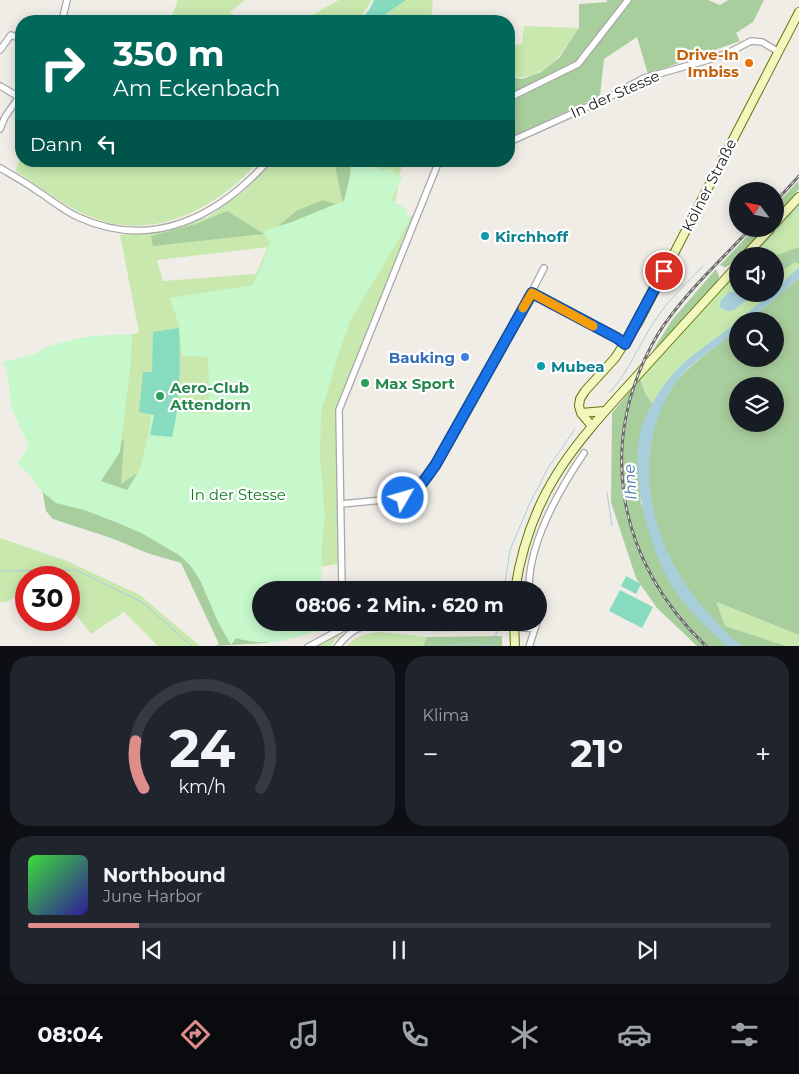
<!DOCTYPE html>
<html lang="de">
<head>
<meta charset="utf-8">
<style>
  :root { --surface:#171b24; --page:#20242c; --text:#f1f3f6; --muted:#9ea1a6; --line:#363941; --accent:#df8d8a }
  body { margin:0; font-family:Montserrat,sans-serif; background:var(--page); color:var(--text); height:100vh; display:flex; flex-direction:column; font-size:19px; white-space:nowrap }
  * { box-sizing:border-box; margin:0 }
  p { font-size:16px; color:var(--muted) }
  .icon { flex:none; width:28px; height:28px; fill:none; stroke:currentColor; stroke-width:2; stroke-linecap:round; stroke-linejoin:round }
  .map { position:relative; height:646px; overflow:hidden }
  .panel { display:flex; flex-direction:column; gap:10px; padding:10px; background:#0d0f14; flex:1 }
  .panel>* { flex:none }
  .top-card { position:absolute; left:15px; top:15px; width:500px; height:152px; border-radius:20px; box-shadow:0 2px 12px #0003; background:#00695c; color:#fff; overflow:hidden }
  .needle { width:32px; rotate:302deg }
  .fabs { position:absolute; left:729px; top:182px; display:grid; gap:10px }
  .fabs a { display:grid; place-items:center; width:55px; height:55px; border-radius:50%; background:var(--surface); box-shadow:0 2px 12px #0003; font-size:25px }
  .speed { position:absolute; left:15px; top:566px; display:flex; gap:10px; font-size:25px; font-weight:700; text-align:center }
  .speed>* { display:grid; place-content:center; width:65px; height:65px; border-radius:50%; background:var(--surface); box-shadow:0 2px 12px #0003; line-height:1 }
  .speed .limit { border:8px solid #d22; background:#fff; color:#111 }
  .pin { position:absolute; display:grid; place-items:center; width:42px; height:42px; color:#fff; margin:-21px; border:2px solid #fff; border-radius:50%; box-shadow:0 1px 5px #0007 }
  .me { position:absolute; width:55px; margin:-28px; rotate:52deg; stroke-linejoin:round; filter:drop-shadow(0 0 4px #0008) }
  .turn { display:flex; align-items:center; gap:18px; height:105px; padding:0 15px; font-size:22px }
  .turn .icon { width:65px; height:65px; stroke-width:2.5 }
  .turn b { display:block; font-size:35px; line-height:42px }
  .then { display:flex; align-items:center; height:48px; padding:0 15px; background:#0003; gap:10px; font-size:19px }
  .big { font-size:38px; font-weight:700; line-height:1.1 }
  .panel .tile { flex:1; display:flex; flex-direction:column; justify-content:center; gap:8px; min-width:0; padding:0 18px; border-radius:20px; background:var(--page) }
  .panel .dial { align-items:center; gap:0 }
  .dial svg { height:130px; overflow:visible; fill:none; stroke:var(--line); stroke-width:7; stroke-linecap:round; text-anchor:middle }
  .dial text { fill:var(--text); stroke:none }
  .song { display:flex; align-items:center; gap:15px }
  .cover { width:60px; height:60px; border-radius:8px; background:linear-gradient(135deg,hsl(120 70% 55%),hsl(250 70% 35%)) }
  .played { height:5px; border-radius:2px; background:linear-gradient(90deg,var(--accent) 15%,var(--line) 15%) }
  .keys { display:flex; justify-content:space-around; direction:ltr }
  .heat { display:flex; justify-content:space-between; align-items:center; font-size:28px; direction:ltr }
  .panel .tiles { flex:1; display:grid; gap:10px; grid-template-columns:1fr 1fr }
  .tile:last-child { grid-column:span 2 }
  .trip { position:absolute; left:252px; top:581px; width:295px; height:50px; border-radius:25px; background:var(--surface); box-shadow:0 2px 12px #0003; font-weight:700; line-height:50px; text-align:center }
  .tabs { display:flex; height:80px; justify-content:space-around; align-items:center; background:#090b0e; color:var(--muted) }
  .tabs .icon { width:35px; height:35px }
  .tabs .on { color:var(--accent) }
  .tabs b { font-size:22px; color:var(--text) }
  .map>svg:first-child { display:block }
  .grass { fill:#c8e8ae; fill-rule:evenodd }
  .forest { fill:#a9ce9d; fill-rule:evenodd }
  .park { fill:#c6f8cc }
  .pitch { fill:#87dcc0 }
  .water { fill:#a8cedc }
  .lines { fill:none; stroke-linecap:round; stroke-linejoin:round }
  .stream { stroke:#a8cedc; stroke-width:1 }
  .street-casing { stroke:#a7a7a7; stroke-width:8 }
  .secondary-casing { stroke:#647508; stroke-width:10 }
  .street { stroke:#fff; stroke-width:5.5 }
  .secondary { stroke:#f2f8bd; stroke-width:8 }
  .rail-casing { stroke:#6e6e6e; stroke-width:3 }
  .rail { stroke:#fff; stroke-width:1; stroke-dasharray:4; stroke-linecap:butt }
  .route-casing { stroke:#114b97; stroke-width:12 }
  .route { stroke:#1a73e8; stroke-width:9 }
  .slow { stroke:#f59e0b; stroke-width:9 }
  .food-dot { fill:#e8710a; stroke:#fff; stroke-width:2 }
  .culture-dot { fill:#0f9aa8; stroke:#fff; stroke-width:2 }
  .shop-dot { fill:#3f7fe0; stroke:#fff; stroke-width:2 }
  .leisure-dot { fill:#2e9e5b; stroke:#fff; stroke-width:2 }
  .labels { text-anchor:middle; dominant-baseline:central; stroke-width:4.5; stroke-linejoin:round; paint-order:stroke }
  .food-label { font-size:15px; font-weight:bold; fill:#c56008; stroke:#fff; text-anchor:end }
  .street-label { font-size:15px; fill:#202020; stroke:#fff }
  .culture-label { font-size:15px; font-weight:bold; fill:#0d838f; stroke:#fff; text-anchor:start }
  .shop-label { font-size:15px; font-weight:bold; fill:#366cbe; stroke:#fff; text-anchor:end }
  .leisure-label { font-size:15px; font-weight:bold; fill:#27864d; stroke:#fff; text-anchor:start }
  .park-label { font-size:15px; fill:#0f7d1e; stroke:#fff }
  .water-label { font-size:16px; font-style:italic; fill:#4e79ad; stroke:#fff }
</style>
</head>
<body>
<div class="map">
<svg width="799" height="647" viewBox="0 0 799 647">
  <rect width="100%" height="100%" fill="#f0ede7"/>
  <path class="grass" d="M178 0H245L230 12 242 21H170Z
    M339 0H372L358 21H301Z
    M406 0H433L431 21H376Z
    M524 26 579 28C561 55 545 81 509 77V46L522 44Z
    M21 157V161H259C215 210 151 244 86 215 60 204 39 185 15 171Z
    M274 161H335L334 162 344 209 352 210V161H392L402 167C397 175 399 188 396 198 394 205 391 211 389 217L400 225 417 211 337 410 338 564 301 570 121 484 116 445 113 341 139 332 120 235 153 232 181 226 208 217 243 192ZM268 247 256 274 163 281 157 260Z
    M799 201V267L775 290V256H750Z
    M737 270 738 294H770L744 317 684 364 672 375 653 404 646 395 640 379Z
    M0 538 67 561 140 595 200 646H158L124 612 91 634 73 610 69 606V578H26V591L6 602H0Z
    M715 602 799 635V646H786L725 626Z
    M382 632 427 637 423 646 346 647C356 635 368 633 382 632Z
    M338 633 340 637 335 639 331 646 313 647Z"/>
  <path class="forest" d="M607 0H708L720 5 728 0H764L753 22 736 33 740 41 648 74 637 37 604 59 600 96 509 138V77L522 79 541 72 559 58 579 28V4L607 2Z
    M352 161 363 185 344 209 334 162Z
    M798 181 799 189 775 216V206Z
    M323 200 336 204 275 229 296 211Z
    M227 211 264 234 153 246 151 236 196 224Z
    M754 229H764L740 256H738L737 259 733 264 725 267 720 265Z
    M799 247V264L795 262 775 275V256Z
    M716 269 719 276 718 282 652 352 672 320Z
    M799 278V635L716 602 725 626 786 646H697L657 608 636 578 611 502 612 413 640 379 646 395 653 404 642 428 638 455 641 504 654 516C643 471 648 413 680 377 697 359 718 345 737 330L738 359H775V321H749ZM738 386H775V424H738Z
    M124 439 121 484 143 469 261 590V622L314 623 316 631 299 633 266 643 216 646 219 644 181 563 147 553 114 539 53 519 46 511 41 482 116 445Z
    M502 636V646H423L427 637Z"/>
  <path class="park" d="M351 161H375L381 171 388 169 402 177 391 200 406 209 409 222 351 319 339 353 321 412 320 455 325 518 322 542V571L320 590H261V622L316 623 318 630C288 641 266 647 236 638L231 645 218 622 200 580 190 565 179 555 143 534 118 523 84 510 56 503 40 490 32 477 17 464 29 446 12 410 7 371 3 362 34 354 49 346 76 339 91 336 132 334 131 361 120 452 101 481 127 490 140 469 148 437 152 409 210 414 208 357 182 356 179 325 170 298 253 285 268 250 270 241 264 234 266 230 292 222 344 201 350 176Z"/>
  <path class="pitch" d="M374 0H406L376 21H360L369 10Z
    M179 328C180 365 181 401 172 437L150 435 154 415 139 412 143 372H152L153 332Z
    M626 576 641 584 636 594 621 586Z
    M620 590 653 607 642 628 609 611Z"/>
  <path class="water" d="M799 267V278L749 321H738L770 294H775V290Z
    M737 291 738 294H751V296L734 310 727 311 720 307 721 300 728 293Z
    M737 322V330C716 348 687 363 672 388 627 461 653 552 707 612 718 624 729 638 743 646L728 647C713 633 689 611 678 595 650 555 632 486 639 438 643 417 658 391 672 375 691 354 716 339 737 322Z"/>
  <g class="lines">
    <path class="stream" d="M788 218 799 206
      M753 256 783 223
      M775 268 799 258
      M733 276 738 277
      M610 392C629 372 639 344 654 322 667 301 686 284 703 266
      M607 492 612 526
      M0 571 76 570 142 602 193 647
      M504 590 510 550 529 505 548 468 575 429
      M440 647 464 643 492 646 494 643 497 630"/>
    <g class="street-casing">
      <path id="street" d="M62 21 67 0
        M0 50 11 35 21 39
        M0 86 19 97
        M509 98 578 64 628 0
        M0 129 5 117 21 94
        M509 142 609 97 644 78 708 60 730 52 751 41 762 42 779 52
        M0 168C12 175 25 182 36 190 50 199 63 210 78 217 152 251 218 217 268 161
        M544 268 531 293 617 338 625 345
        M341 504 403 498C418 492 427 477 436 464L531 293
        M342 590 339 410 439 161
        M529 590C528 543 559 490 584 453
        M308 647 347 626
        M337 647C344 638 351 631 361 627 383 620 408 626 430 627 465 628 499 624 534 629
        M529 647 537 622"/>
    </g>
    <g class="secondary-casing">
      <path id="secondary" d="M775 223 799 197
        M745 256 770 229
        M581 413 604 411
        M591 425 581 413 579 406 580 399 585 391 615 358 639 321 799 12
        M515 590C530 493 572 447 636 377 670 340 704 302 738 265
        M514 622 515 647"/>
    </g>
    <use href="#street" class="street"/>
    <use href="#secondary" class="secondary"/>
    <g class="rail-casing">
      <path id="rail" d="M775 202 799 176
        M707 647C617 562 594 442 658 334 681 297 720 261 750 229"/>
    </g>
    <use href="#rail" class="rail"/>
  </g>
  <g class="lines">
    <g class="route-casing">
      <path id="route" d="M403 498C418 492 427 477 436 464L532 293 617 338 625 344 664 271"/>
    </g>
    <use href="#route" class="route"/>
    <path class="slow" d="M523 308 532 293 593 326"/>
  </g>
  <circle class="food-dot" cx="749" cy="63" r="5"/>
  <g class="culture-dot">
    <circle cx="485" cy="236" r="5"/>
    <circle cx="541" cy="366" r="5"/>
  </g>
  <circle class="shop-dot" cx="465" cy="357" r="5"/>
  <g class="leisure-dot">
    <circle cx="365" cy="383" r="5"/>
    <circle cx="160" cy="396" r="5"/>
  </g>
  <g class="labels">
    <g class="food-label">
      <text x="739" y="54">Drive-In<tspan x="739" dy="17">Imbiss</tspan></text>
    </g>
    <g class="street-label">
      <text transform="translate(615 94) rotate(-24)">In der Stesse</text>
      <text transform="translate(709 185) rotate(-63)">Kölner Straße</text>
    </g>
    <g class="culture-label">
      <text x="495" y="236">Kirchhoff</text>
      <text x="551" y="366">Mubea</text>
    </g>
    <g class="shop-label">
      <text x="455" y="357">Bauking</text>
    </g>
    <g class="leisure-label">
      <text x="375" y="383">Max Sport</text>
      <text x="170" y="387">Aero-Club<tspan x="170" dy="17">Attendorn</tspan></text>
    </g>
    <g class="park-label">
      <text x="238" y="494">In der Stesse</text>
    </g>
    <g class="water-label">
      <text transform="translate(630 482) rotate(-94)">Ihne</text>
    </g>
  </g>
</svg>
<div class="fabs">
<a><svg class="needle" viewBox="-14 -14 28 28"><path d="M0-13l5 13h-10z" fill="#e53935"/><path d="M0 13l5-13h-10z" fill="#9ea1a6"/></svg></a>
<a><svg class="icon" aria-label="sound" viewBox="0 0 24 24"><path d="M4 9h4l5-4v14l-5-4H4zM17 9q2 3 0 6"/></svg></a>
<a><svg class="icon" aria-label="search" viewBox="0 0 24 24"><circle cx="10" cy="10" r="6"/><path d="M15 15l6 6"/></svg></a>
<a><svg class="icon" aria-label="layers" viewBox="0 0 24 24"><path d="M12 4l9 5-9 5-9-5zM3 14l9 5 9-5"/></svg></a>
</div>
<div class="speed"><div class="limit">30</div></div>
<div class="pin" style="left:664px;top:271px;background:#d93025"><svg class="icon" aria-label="arrive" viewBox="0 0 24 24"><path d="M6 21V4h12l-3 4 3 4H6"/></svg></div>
<svg class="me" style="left:403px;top:498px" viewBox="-20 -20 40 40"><circle r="17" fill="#1a73e8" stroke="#fff" stroke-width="3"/><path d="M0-11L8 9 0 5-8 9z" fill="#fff"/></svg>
<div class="trip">08:06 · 2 Min. · 620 m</div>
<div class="top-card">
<div class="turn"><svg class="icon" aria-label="right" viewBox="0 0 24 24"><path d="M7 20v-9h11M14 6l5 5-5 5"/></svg><div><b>350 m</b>Am Eckenbach</div></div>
<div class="then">Dann<svg class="icon" aria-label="left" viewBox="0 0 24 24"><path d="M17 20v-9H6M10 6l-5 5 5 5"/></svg></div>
</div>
</div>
<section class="panel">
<div class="tiles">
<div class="tile dial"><svg viewBox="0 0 100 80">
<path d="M14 69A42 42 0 1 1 86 69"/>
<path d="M14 69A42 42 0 0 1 9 40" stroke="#df8d8a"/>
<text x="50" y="56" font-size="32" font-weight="700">24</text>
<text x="50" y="72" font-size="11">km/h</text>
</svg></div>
<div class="tile"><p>Klima</p>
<div class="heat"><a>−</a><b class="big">21°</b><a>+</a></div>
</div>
<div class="tile">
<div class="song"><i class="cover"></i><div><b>Northbound</b><p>June Harbor</p></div></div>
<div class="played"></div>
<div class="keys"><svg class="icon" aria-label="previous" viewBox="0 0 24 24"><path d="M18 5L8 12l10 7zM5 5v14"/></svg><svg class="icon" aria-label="pause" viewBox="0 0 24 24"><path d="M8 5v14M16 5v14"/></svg><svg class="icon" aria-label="next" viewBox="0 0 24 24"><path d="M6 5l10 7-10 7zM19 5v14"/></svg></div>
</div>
</div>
</section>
<nav class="tabs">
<b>08:04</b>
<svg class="icon on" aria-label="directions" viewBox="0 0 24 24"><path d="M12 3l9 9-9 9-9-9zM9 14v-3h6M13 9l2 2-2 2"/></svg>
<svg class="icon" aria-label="music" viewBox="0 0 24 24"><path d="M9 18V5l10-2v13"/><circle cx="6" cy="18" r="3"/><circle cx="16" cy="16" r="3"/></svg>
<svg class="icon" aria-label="phone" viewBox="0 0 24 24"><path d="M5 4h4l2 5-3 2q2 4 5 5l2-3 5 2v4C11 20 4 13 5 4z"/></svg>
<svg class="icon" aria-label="climate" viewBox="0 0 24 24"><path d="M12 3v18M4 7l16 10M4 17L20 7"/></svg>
<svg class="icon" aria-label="car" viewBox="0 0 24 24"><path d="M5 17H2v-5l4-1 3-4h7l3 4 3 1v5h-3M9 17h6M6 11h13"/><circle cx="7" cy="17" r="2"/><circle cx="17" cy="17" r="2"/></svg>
<svg class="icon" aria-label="filters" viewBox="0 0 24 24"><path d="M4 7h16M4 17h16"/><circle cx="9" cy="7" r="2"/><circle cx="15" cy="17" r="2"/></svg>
</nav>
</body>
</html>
